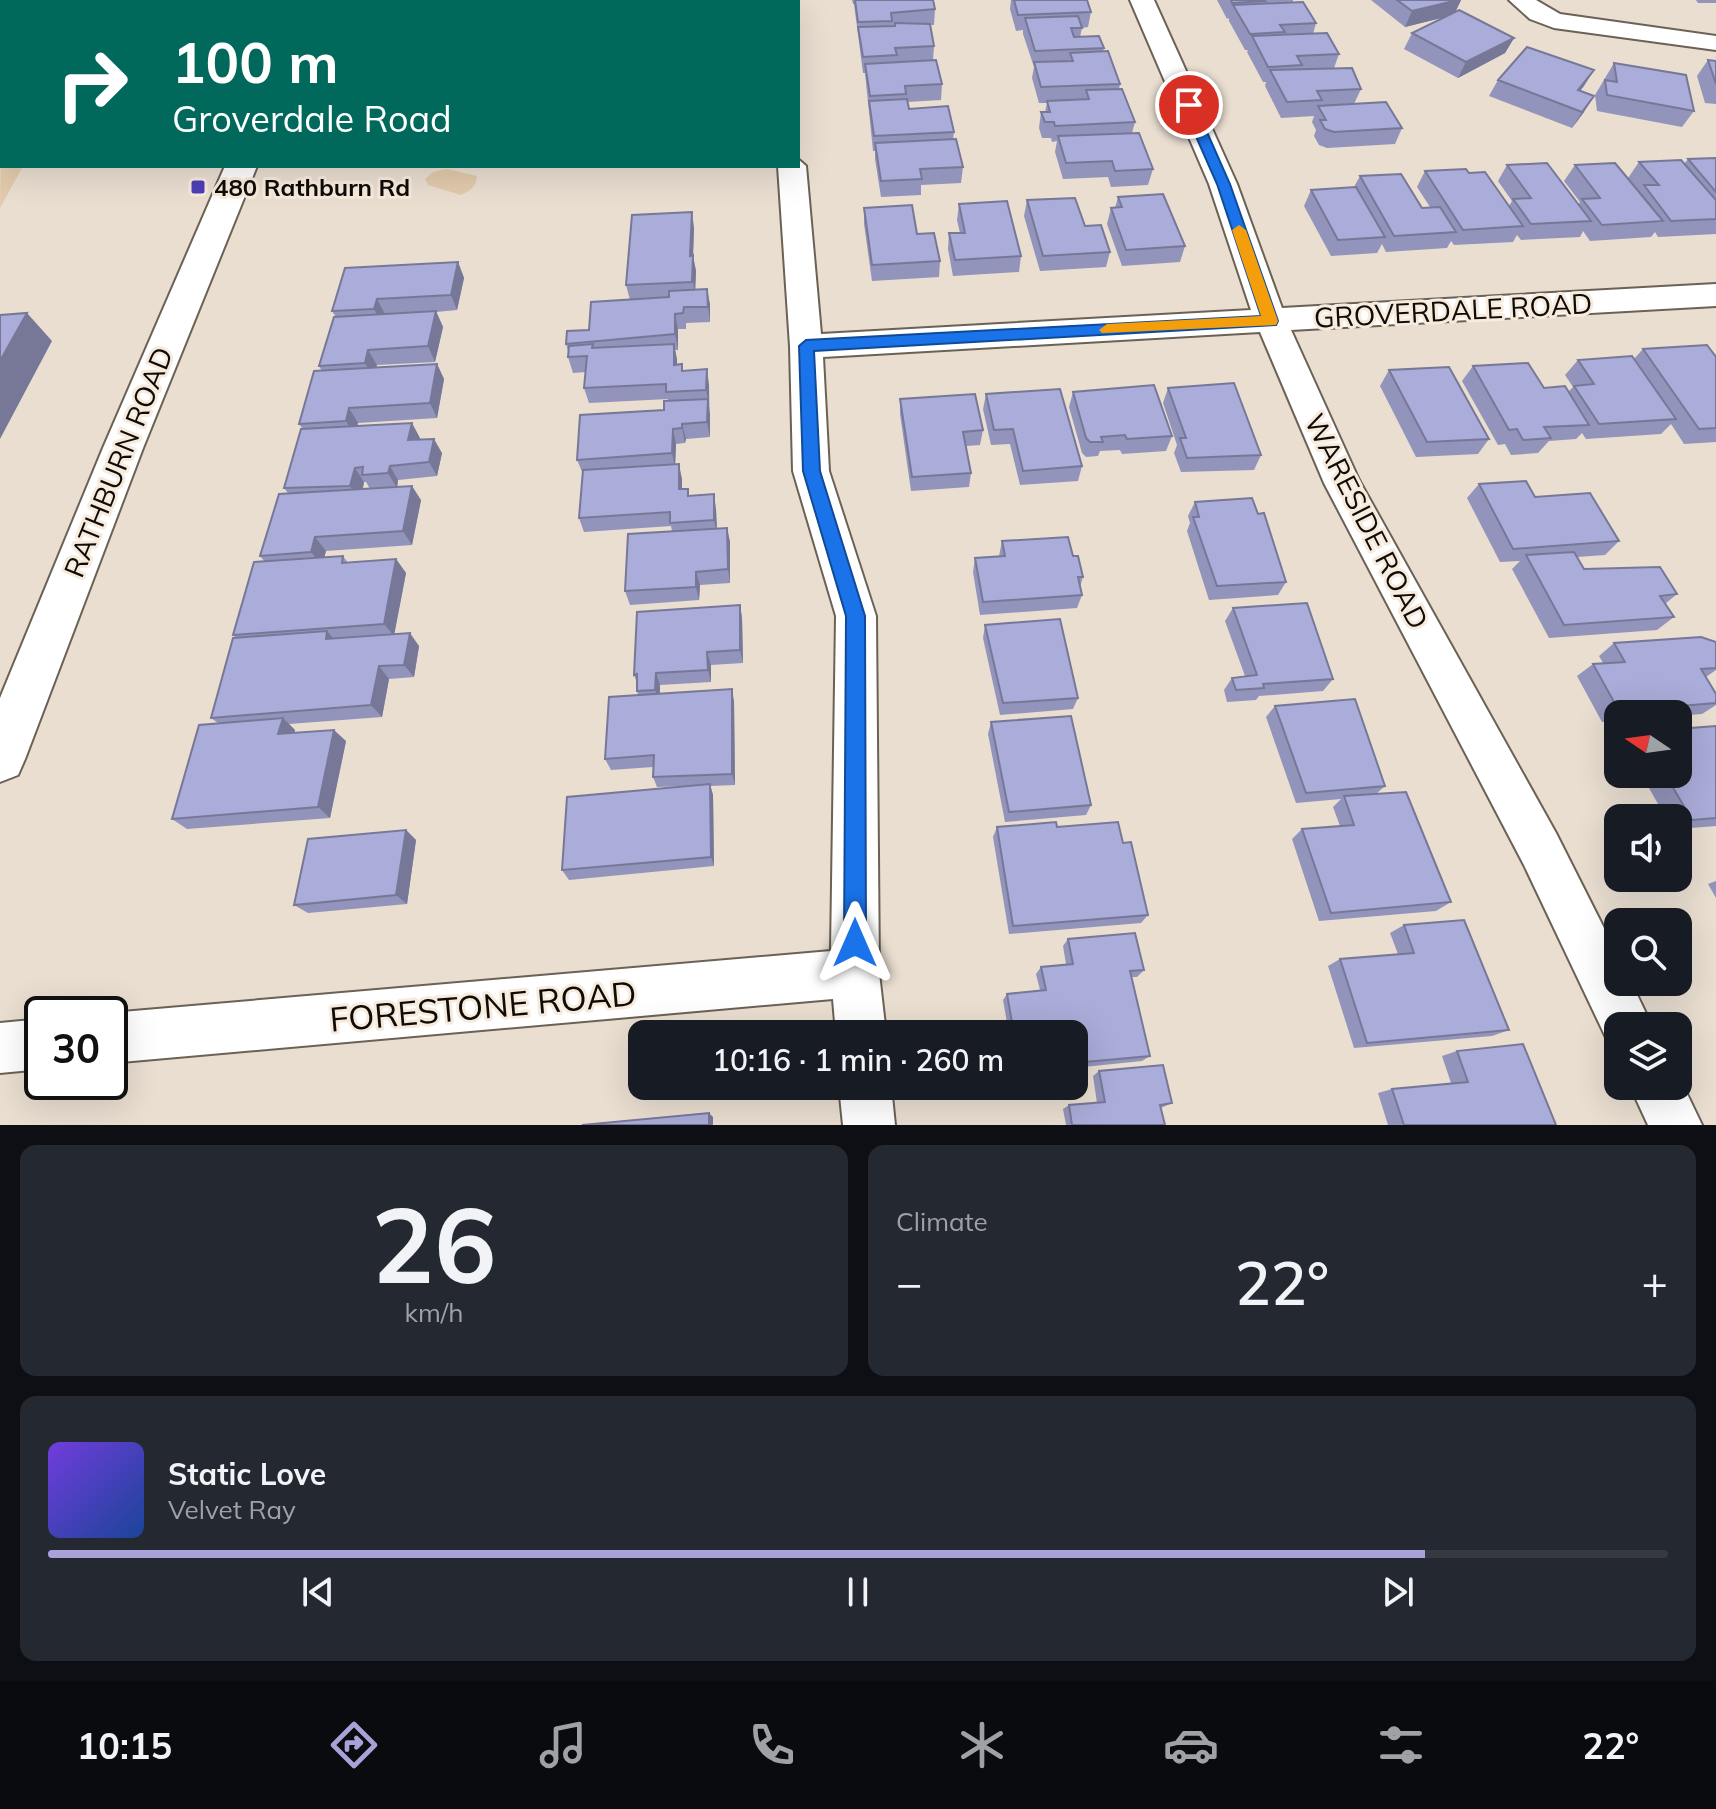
<!DOCTYPE html>
<html lang="en">
<head>
<meta charset="utf-8">
<style>
  :root { --surface:#171b24; --page:#242831; --text:#f1f3f6; --muted:#9ea1a6; --line:#363941; --accent:#a8a2d9 }
  body { margin:0; font-family:Mulish,sans-serif; background:var(--page); color:var(--text); height:100vh; display:flex; flex-direction:column; font-size:30px; white-space:nowrap }
  * { box-sizing:border-box; margin:0 }
  p { font-size:26px; color:var(--muted) }
  .icon { flex:none; width:44px; height:44px; fill:none; stroke:currentColor; stroke-width:2; stroke-linecap:round; stroke-linejoin:round }
  .map { position:relative; height:1125px; overflow:hidden }
  .drawer { display:flex; flex-direction:column; gap:20px; padding:20px; background:#0d0f14; flex:1 }
  .drawer>* { flex:none }
  .top-card { position:absolute; left:0px; top:0px; width:800px; height:168px; box-shadow:0 8px 32px #0002; background:#00695c; color:#fff; overflow:hidden }
  .needle { width:52px; rotate:283deg }
  .tools { position:absolute; left:1604px; top:700px; display:grid; gap:16px }
  .tools a { display:grid; place-items:center; width:88px; height:88px; border-radius:16px; background:var(--surface); box-shadow:0 8px 32px #0002; font-size:40px }
  .speed { position:absolute; left:24px; top:996px; display:flex; gap:16px; font-size:40px; font-weight:700; text-align:center }
  .speed>* { display:grid; place-content:center; width:104px; height:104px; border-radius:50%; background:var(--surface); box-shadow:0 8px 32px #0002; line-height:1 }
  .speed .limit { border:4px solid #111; border-radius:12px; background:#fff; color:#111 }
  .pin { position:absolute; display:grid; place-items:center; width:68px; height:68px; color:#fff; margin:-34px; border:4px solid #fff; border-radius:50%; box-shadow:0 2px 8px #0007 }
  .me { position:absolute; width:88px; margin:-44px; rotate:0deg; stroke-linejoin:round; filter:drop-shadow(0 0 6px #0008) }
  .turn { display:flex; align-items:center; gap:28px; height:168px; padding:0 40px; font-size:36px }
  .turn .icon { width:104px; height:104px; stroke-width:2.5 }
  .turn b { display:block; font-size:56px; line-height:68px }
  .big { font-size:60px; font-weight:600; line-height:1.1 }
  .drawer .widget { flex:1; display:flex; flex-direction:column; justify-content:center; gap:12px; min-width:0; padding:0 28px; border-radius:16px; background:var(--page) }
  .drawer .dial { align-items:center; gap:0 }
  .dial b { font-size:104px; line-height:1 }
  .song { display:flex; align-items:center; gap:24px }
  .cover { width:96px; height:96px; border-radius:12px; background:linear-gradient(135deg,hsl(260 70% 55%),hsl(220 70% 35%)) }
  .played { height:8px; border-radius:4px; background:linear-gradient(90deg,var(--accent) 85%,var(--line) 85%) }
  .keys { display:flex; justify-content:space-around; direction:ltr }
  .heat { display:flex; justify-content:space-between; align-items:center; font-size:44px; direction:ltr }
  .drawer .tiles { flex:1; display:grid; gap:20px; grid-template-columns:1fr 1fr }
  .widget:last-child { grid-column:span 2 }
  .trip { position:absolute; left:628px; top:1020px; width:460px; height:80px; border-radius:16px; background:var(--surface); box-shadow:0 8px 32px #0002; font-weight:600; line-height:80px; text-align:center }
  .tab-bar { display:flex; height:128px; justify-content:space-around; align-items:center; background:#090b0e; color:var(--muted) }
  .tab-bar .icon { width:56px; height:56px }
  .tab-bar .on { color:var(--accent) }
  .tab-bar b { font-size:36px; color:var(--text) }
  .map>svg:first-child { display:block }
  .green { fill:#e2caac }
  .lines { fill:none; stroke-linecap:round; stroke-linejoin:round }
  .minor-casing { stroke:#6b6155; stroke-width:4 }
  .secondary-casing { stroke:#6b6155; stroke-width:4 }
  .minor { fill:#fff; fill-rule:evenodd }
  .secondary { fill:#fff; fill-rule:evenodd }
  .wall { fill:#9294bb; fill-rule:evenodd }
  .shaded-wall { fill:#777898 }
  .building { fill:#aaacd9; stroke:#777898; stroke-width:2 }
  .route { fill:#1a73e8; stroke:#114b97; stroke-width:2 }
  .slow { fill:#f59e0b }
  .poi-dot { fill:#4e3fb6; stroke:#f7ebdd; stroke-width:3 }
  .labels { text-anchor:middle; dominant-baseline:central; stroke-width:6; stroke-linejoin:round; paint-order:stroke }
  .far-poi-label { font-size:24px; font-weight:bold; fill:#0f0b07; stroke:#f7ebdd; text-anchor:start }
  .street-label { font-size:28px; fill:#0f0b07; stroke:#f7ebdd }
  .near-street-label { font-size:34px; fill:#0f0b07; stroke:#f7ebdd }
</style>
</head>
<body>
<div class="map">
<svg width="1716" height="1125" viewBox="0 0 1716 1125">
  <rect width="100%" height="100%" fill="#e9ded0"/>
  <path class="green" d="M2 54V166H23L0 208Z
    M447 169 477 176C476 187 471 190 461 195L428 185 425 179 433 172Z"/>
  <g class="lines">
    <g class="minor-casing">
      <path id="minor" d="M767 0H791V2H767Z
        M1130 0H1154L1237 184 1282 308 1716 284V306L1291 330 1359 480 1556 833 1618 956V982H1631L1652 1026H1618V1047L1609 1044 1524 865 1324 483 1260 332 823 357 829 471 876 616 879 973 886 1034H836L833 999 110 1063V1013L831 951 836 616 793 471 790 346 778 166H798V159L806 166 821 334 1251 310 1209 184Z
        M1509 0H1536L1560 14 1716 36V50L1554 28 1530 19Z
        M42 1019V1069L0 1073V1023Z
        M1678 1075 1702 1125H1648L1630 1086H1678Z
        M839 1086H891L895 1125H843Z"/>
    </g>
    <g class="secondary-casing">
      <path id="secondary" d="M298 0H326L297 2Z
        M225 166H257L143 448 25 759 18 775 0 782V698L103 448Z"/>
    </g>
    <use href="#minor" class="minor"/>
    <use href="#secondary" class="secondary"/>
  </g>
  <path class="wall" d="M852 0H933L935 9 934 25H930L934 46 933 60 942 84 941 100 907 102 909 109 954 132 953 139 963 167 961 183 921 185V195L881 197 875 159V151H873L865 73H863L854 4H853Z
    M1011 0H1087L1091 12 1088 27 1082 28 1080 37 1104 48 1103 51 1120 84 1119 89 1135 122 1132 133 1153 169 1148 185 1111 187 1108 177 1063 179 1055 152 1057 141 1052 142 1051 138H1042L1039 128 1041 112H1045L1047 103H1039L1032 78 1034 67 1023 34V30L1016 31 1010 9Z
    M1217 0H1293V2L1316 23 1313 34 1339 54 1334 68 1361 89 1354 104 1402 128 1395 144 1327 148 1319 145 1314 136 1316 130 1312 122 1314 116 1281 118 1265 86 1266 82H1263L1247 52 1248 50H1245L1229 21V18L1227 19Z
    M1371 0H1461L1455 12 1514 38 1505 53 1458 78 1404 49 1412 33 1444 17 1405 27Z
    M1696 0H1716V3H1698Z
    M1708 60 1716 61V104L1705 103 1697 76Z
    M1614 63 1694 111 1682 127 1597 111 1595 95Z
    M1594 70 1580 91 1584 112 1572 128 1489 96 1498 80Z
    M1716 158V234L1658 237 1655 232 1651 237 1590 241 1583 231 1580 237 1521 240 1517 235 1513 242 1454 245 1451 241 1447 248 1386 252 1382 244 1377 253 1331 256 1304 206 1311 190 1354 187 1360 176 1422 208 1430 207 1417 187 1425 171 1469 173 1509 206 1512 201 1498 181 1507 165 1579 204 1580 202 1564 181 1575 165 1628 178 1639 162 1684 164 1688 159Z
    M1118 197 1185 246 1180 262 1122 266 1107 224 1111 208H1115Z
    M1027 200 1085 226 1110 252 1106 267 1040 271 1024 216Z
    M959 204 1021 256 1019 272 953 276 948 249 949 233H960L957 220Z
    M864 208 917 234 940 261 939 277 872 281 864 224Z
    M694 228 693 256 696 271 695 289 710 304V322L686 323V329H678V350H675L677 364 683 371 709 385 710 437 686 439 685 443 676 444 675 465 682 479V489L689 496 716 509 717 528H727L730 542V583L700 585 699 600 630 605 625 591 672 531 671 526 584 532 579 518 583 474 577 460 664 410 668 401V399L589 403 584 388 586 372 573 373 568 357V351L566 344 589 330 630 300 626 285Z
    M458 262 464 278 457 310 436 312 443 327 435 362 377 365 376 367 437 364 444 379 437 418 358 423 357 426 420 438V439L442 453 437 476 398 480 397 487 421 500 412 545 326 551 324 558 343 556 348 563 396 559 406 573 394 634 419 646 414 677 389 679 382 717 289 724 295 730 294 733 346 741 330 818 187 829 172 819 218 723 211 718 236 638 233 635 265 562 260 556 288 493 284 488 303 429 299 424 322 371 319 366 336 317 332 311ZM364 482H366L370 489H363Z
    M1643 349 1716 357V442L1684 444 1671 424 1661 434 1586 439 1582 433 1576 439 1549 441 1538 453 1511 455 1505 444 1498 445 1462 381 1473 366 1544 388 1568 392 1573 387 1565 375 1578 360 1634 359Z
    M1389 370 1489 439 1478 454 1416 457 1380 386Z
    M1168 388 1261 455 1254 470 1181 472 1174 453 1177 445 1163 403Z
    M1073 392 1172 436 1166 451 1122 454 1120 450 1100 451 1098 456 1086 457 1082 453 1069 407Z
    M986 394 1082 466 1078 481 1020 485 1010 444 991 445 983 409Z
    M900 399 983 430 980 445 966 446 971 473 969 487 911 491 900 414Z
    M1479 484 1535 497 1619 541 1605 555 1577 557 1584 569 1677 594 1665 604 1674 617 1657 630 1549 638 1512 569 1520 561 1500 562 1467 498Z
    M1195 502 1286 582 1278 595 1209 600 1187 531 1190 523 1188 516Z
    M1002 541 1073 556 1083 577 1080 587 1082 595 1077 608 980 615 973 572 975 558 999 556Z
    M740 605 742 618 743 663 711 665V682L660 685V694L734 701 735 785 710 786 713 795 714 866 569 880 562 870 690 786 657 787 653 777V767L611 770 605 759 638 695 637 691V683L634 675Z
    M1233 608 1333 679 1323 691 1259 696 1256 700 1227 702 1224 690 1232 678 1245 676 1225 621Z
    M985 625 1078 698 1073 709 1000 715 983 638Z
    M1716 642V670L1706 677 1716 694V705L1702 714 1678 716V714H1618V721L1602 722 1577 676 1593 664 1603 663 1599 656 1614 643Z
    M1275 706 1385 786 1376 794 1451 902 1436 911 1319 921 1292 839 1302 829 1340 826 1333 807 1341 799 1296 803 1266 717Z
    M991 722 1091 805 1086 815 1005 822 988 734Z
    M1716 726V826L1678 829V818H1666L1641 774H1678Z
    M997 827 1123 843 1148 915 1141 923 1009 934 993 837Z
    M406 830 416 840 407 904 308 913 294 905Z
    M1716 881V898L1708 884Z
    M1404 925 1509 1030 1492 1036 1354 1048 1328 966 1340 959 1398 954 1390 933Z
    M1068 939 1144 970 1137 977H1132L1150 1056 1142 1061 1074 1068V1034H1009L1003 1000 1007 994 1040 990 1036 974 1041 967 1066 964 1063 946Z
    M1457 1051 1556 1125H1388L1378 1093 1392 1089 1451 1083 1442 1056Z
    M1099 1071 1172 1103 1161 1108 1165 1125H1066L1063 1109 1069 1105 1097 1103 1093 1076Z"/>
  <path class="shaded-wall" d="M1458 0H1461L1454 15 1405 27 1412 11Z
    M2 5V50L0 53V7Z
    M1514 38 1505 53 1458 78 1466 62Z
    M1594 70 1584 86 1568 106 1578 90Z
    M1594 96 1584 112 1572 128 1582 112Z
    M692 212 694 228 693 256 696 271 695 297 690 256Z
    M458 262 464 278 457 310 451 295Z
    M707 289 710 304V322L708 307Z
    M377 299 385 314 382 324 374 309Z
    M436 311 443 327 435 362 428 346Z
    M27 313 52 341 0 439V361Z
    M675 314 678 329V350L675 334Z
    M674 344 677 359V380L674 365Z
    M368 350 377 365 373 379 365 363Z
    M437 364 444 379 437 418 430 403Z
    M707 369 709 385V405L706 390Z
    M708 399 710 414V437L707 422Z
    M349 408 358 423 355 435 346 421Z
    M412 423 420 438 416 455 408 440Z
    M682 424 686 439 685 443 682 428Z
    M673 429 676 444 675 468 672 453Z
    M434 439 442 453 437 476 429 462Z
    M679 464 682 479V503L679 489Z
    M390 466 398 480 397 488 388 473Z
    M355 468 364 482 360 501 350 486Z
    M412 486 421 500 412 545 403 531Z
    M714 494 716 509 717 534 714 520Z
    M727 528 730 542V583L728 569Z
    M315 537 326 551 322 566 311 552Z
    M396 559 406 573 394 636 384 624Z
    M696 572 700 585 699 600 696 587Z
    M740 605 742 618 743 663 740 650Z
    M327 631 338 644 326 639Z
    M410 633 419 646 414 677 404 665Z
    M707 652 711 665V682L708 670Z
    M379 666 389 679 382 717 371 705Z
    M656 673 660 685V702L655 690Z
    M732 689 734 701 735 785 732 774Z
    M283 718 295 730 291 745 278 734Z
    M334 730 346 741 330 818 318 807Z
    M710 784 713 795 714 866 711 857Z
    M406 830 416 840 407 904 396 895Z
    M709 1113 713 1117V1125H709Z"/>
  <path class="building" d="M855 0H933L935 9 891 13 892 21 858 22Z
    M1014 0H1087L1091 12 1018 15Z
    M1231 0H1264L1265 1 1232 3Z
    M1397 0H1458L1412 11Z
    M1303 2 1316 23 1280 25 1285 32 1250 34 1233 5Z
    M1459 10 1514 38 1466 62 1412 33Z
    M1078 16 1082 28H1071L1074 37 1099 36 1104 48 1035 51 1025 18Z
    M895 23 930 24 934 46 895 48 897 55 863 57 858 27 895 26Z
    M1327 33 1339 54 1297 56 1302 65 1268 67 1252 36Z
    M1527 47 1594 70 1578 90 1594 96 1582 112 1498 80Z
    M1108 51 1120 84 1041 87 1034 62 1073 61 1070 53Z
    M936 60 942 84 905 86 906 94 870 96 865 64Z
    M1708 60 1716 61V84Z
    M1614 63 1686 75 1694 111 1607 95 1605 80 1617 82Z
    M1352 68 1361 89 1317 91 1322 100 1287 102 1270 70Z
    M1122 89 1135 122 1055 126 1054 122H1045L1041 112H1050L1047 101 1089 99 1086 90Z
    M907 99 909 109 948 106 954 132 874 136 869 101Z
    M1386 102 1402 128 1334 132 1325 129 1320 120H1326L1318 106Z
    M1139 133 1153 169 1115 171 1112 161 1066 163 1058 136Z
    M956 139 963 167 920 169 922 179 881 181 875 143Z
    M1716 158V192L1688 159Z
    M1681 160 1716 200V219L1671 221 1644 185H1659L1639 162Z
    M1547 163 1591 221 1531 224 1513 199 1531 198 1507 165Z
    M1615 163 1663 221 1602 225 1582 199 1600 198 1575 165Z
    M1466 169 1469 173 1485 172 1523 226 1463 230 1425 171Z
    M1401 174 1422 208 1440 207 1456 232 1394 236 1360 176Z
    M1356 187 1385 237 1338 240 1311 190Z
    M1163 194 1185 246 1126 250 1111 208 1122 207 1118 197Z
    M1075 198 1085 226 1101 225 1110 252 1043 256 1027 200Z
    M1007 201 1021 256 955 260 949 233H965L959 204Z
    M912 205 917 234 934 233 940 261 872 265 864 208Z
    M692 212 690 256 693 255 692 282 626 285 632 215Z
    M458 262 451 295 377 299 374 309 332 311 345 268Z
    M707 289 708 307H684L683 313 675 314V334L566 344 567 331 589 330 591 302 669 297V291Z
    M436 311 428 346 368 350 365 363 319 366 334 317Z
    M27 313 0 361V315Z
    M593 344 592 348 674 344V365L682 364V371L707 369 706 390 666 392V384L584 388 587 356 568 357 569 346Z
    M1707 345 1716 357V428L1699 429 1643 349Z
    M1632 356 1676 419 1599 424 1574 386 1594 384 1578 360Z
    M1528 363 1544 388 1565 386 1589 425 1544 427 1551 438 1523 440 1517 429 1509 430 1473 366Z
    M437 364 430 403 349 408 346 421 299 424 314 371Z
    M1449 367 1489 439 1427 442 1389 370Z
    M1234 383 1261 455 1187 458 1180 438H1186L1168 388Z
    M1154 385 1172 436 1127 439 1125 435 1101 437 1103 442H1090L1086 438 1073 392Z
    M1060 389 1082 466 1023 471 1013 429 994 430 986 394Z
    M975 394 983 430 963 432 971 473 912 477 900 399Z
    M708 399 707 422 682 424V428L673 429 672 453 577 460 580 415 664 410V401Z
    M412 423 408 440 434 439 429 462 390 466 388 473 362 475 363 467 355 468 350 486 284 488 301 429Z
    M679 464V489H688V496L714 494V520L670 523V512L579 518 583 470Z
    M1526 481 1535 497 1590 493 1619 541 1513 549 1479 484Z
    M412 486 403 531 315 537 311 552 260 556 279 494Z
    M1252 498 1258 514 1264 513 1286 582 1217 586 1193 517H1199L1195 502Z
    M727 528 728 569 696 572V587L625 591 628 534Z
    M1068 537 1073 556H1078L1083 577H1078L1082 595 983 602 975 558 1005 556 1002 541Z
    M1574 552 1584 569 1660 567 1677 594 1660 596 1674 617 1564 625 1526 555Z
    M343 556 342 563 396 559 384 624 233 635 254 562Z
    M1307 603 1333 679 1263 684 1264 688 1236 690 1232 678 1257 675 1233 608Z
    M740 605V650L707 652 708 670 656 673 655 690 637 691V674L634 675 637 612Z
    M1060 619 1078 698 1003 703 985 625Z
    M327 631 326 639 410 633 404 665 379 666 371 705 211 718 233 638Z
    M1701 637 1716 642V668L1701 669 1716 694V703L1619 711 1593 664 1625 662 1614 643Z
    M732 689V774L653 777 654 755 605 759 609 697Z
    M1355 699 1385 786 1306 793 1275 706Z
    M1071 716 1091 805 1009 812 991 722Z
    M283 718 278 734 334 730 318 807 172 819 199 725Z
    M1716 726V818L1692 820 1665 774H1678V729Z
    M710 784 711 857 562 870 567 797Z
    M1406 792 1451 902 1331 913 1302 829 1354 825 1344 796Z
    M1056 822 1057 827 1118 822 1123 843 1131 842 1148 915 1013 926 997 827Z
    M406 830 396 895 294 905 308 839Z
    M1464 920 1509 1030 1367 1043 1340 959 1414 953 1404 925Z
    M1135 933 1144 970 1130 971 1150 1056 1074 1063V1034H1014L1007 994 1046 990 1041 967 1073 964 1068 939Z
    M1523 1044 1556 1125H1404L1392 1089 1468 1082 1457 1051Z
    M1163 1065 1172 1103 1160 1105 1165 1125H1072L1069 1105 1105 1102 1099 1071Z
    M709 1113V1125H582Z"/>
  <path class="route" d="M1189 101 1195 105 1230 184 1278 321 1276 325 814 351 820 471 865 616 866 943 863 951 855 955 847 951 844 943 846 616 803 471 799 346 806 340 1261 316 1217 184 1182 105Z"/>
  <path class="slow" d="M1239 225 1246 230 1278 321 1276 325 1102 333 1099 330 1107 324 1261 316 1232 230Z"/>
  <rect class="poi-dot" x="190" y="179" width="16" height="16" rx="4"/>
  <g class="labels">
    <g class="far-poi-label">
      <text x="214" y="187">480 Rathburn Rd</text>
    </g>
    <g class="street-label">
      <text transform="translate(1453 310) rotate(-3)">GROVERDALE ROAD</text>
      <text transform="translate(118 462) rotate(-68)">RATHBURN ROAD</text>
      <text transform="translate(1367 521) rotate(63)">WARESIDE ROAD</text>
    </g>
    <g class="near-street-label">
      <text transform="translate(483 1006) rotate(-5)">FORESTONE ROAD</text>
    </g>
  </g>
</svg>
<div class="tools">
<a><svg class="needle" viewBox="-14 -14 28 28"><path d="M0-13l5 13h-10z" fill="#e53935"/><path d="M0 13l5-13h-10z" fill="#9ea1a6"/></svg></a>
<a><svg class="icon" aria-label="sound" viewBox="0 0 24 24"><path d="M4 9h4l5-4v14l-5-4H4zM17 9q2 3 0 6"/></svg></a>
<a><svg class="icon" aria-label="search" viewBox="0 0 24 24"><circle cx="10" cy="10" r="6"/><path d="M15 15l6 6"/></svg></a>
<a><svg class="icon" aria-label="layers" viewBox="0 0 24 24"><path d="M12 4l9 5-9 5-9-5zM3 14l9 5 9-5"/></svg></a>
</div>
<div class="speed"><div class="limit">30</div></div>
<div class="pin" style="left:1189px;top:105px;background:#d93025"><svg class="icon" aria-label="arrive" viewBox="0 0 24 24"><path d="M6 21V4h12l-3 4 3 4H6"/></svg></div>
<svg class="me" style="left:855px;top:943px" viewBox="-20 -20 40 40"><path d="M0-17L14 15 0 8-14 15z" fill="#1a73e8" stroke="#fff" stroke-width="4"/></svg>
<div class="trip">10:16 · 1 min · 260 m</div>
<div class="top-card">
<div class="turn"><svg class="icon" aria-label="right" viewBox="0 0 24 24"><path d="M7 20v-9h11M14 6l5 5-5 5"/></svg><div><b>100 m</b>Groverdale Road</div></div>
</div>
</div>
<section class="drawer">
<div class="tiles">
<div class="widget dial"><b>26</b><p>km/h</p></div>
<div class="widget"><p>Climate</p>
<div class="heat"><a>−</a><b class="big">22°</b><a>+</a></div>
</div>
<div class="widget">
<div class="song"><i class="cover"></i><div><b>Static Love</b><p>Velvet Ray</p></div></div>
<div class="played"></div>
<div class="keys"><svg class="icon" aria-label="previous" viewBox="0 0 24 24"><path d="M18 5L8 12l10 7zM5 5v14"/></svg><svg class="icon" aria-label="pause" viewBox="0 0 24 24"><path d="M8 5v14M16 5v14"/></svg><svg class="icon" aria-label="next" viewBox="0 0 24 24"><path d="M6 5l10 7-10 7zM19 5v14"/></svg></div>
</div>
</div>
</section>
<nav class="tab-bar">
<b>10:15</b>
<svg class="icon on" aria-label="directions" viewBox="0 0 24 24"><path d="M12 3l9 9-9 9-9-9zM9 14v-3h6M13 9l2 2-2 2"/></svg>
<svg class="icon" aria-label="music" viewBox="0 0 24 24"><path d="M9 18V5l10-2v13"/><circle cx="6" cy="18" r="3"/><circle cx="16" cy="16" r="3"/></svg>
<svg class="icon" aria-label="phone" viewBox="0 0 24 24"><path d="M5 4h4l2 5-3 2q2 4 5 5l2-3 5 2v4C11 20 4 13 5 4z"/></svg>
<svg class="icon" aria-label="climate" viewBox="0 0 24 24"><path d="M12 3v18M4 7l16 10M4 17L20 7"/></svg>
<svg class="icon" aria-label="car" viewBox="0 0 24 24"><path d="M5 17H2v-5l4-1 3-4h7l3 4 3 1v5h-3M9 17h6M6 11h13"/><circle cx="7" cy="17" r="2"/><circle cx="17" cy="17" r="2"/></svg>
<svg class="icon" aria-label="filters" viewBox="0 0 24 24"><path d="M4 7h16M4 17h16"/><circle cx="9" cy="7" r="2"/><circle cx="15" cy="17" r="2"/></svg>
<b>22°</b>
</nav>
</body>
</html>
